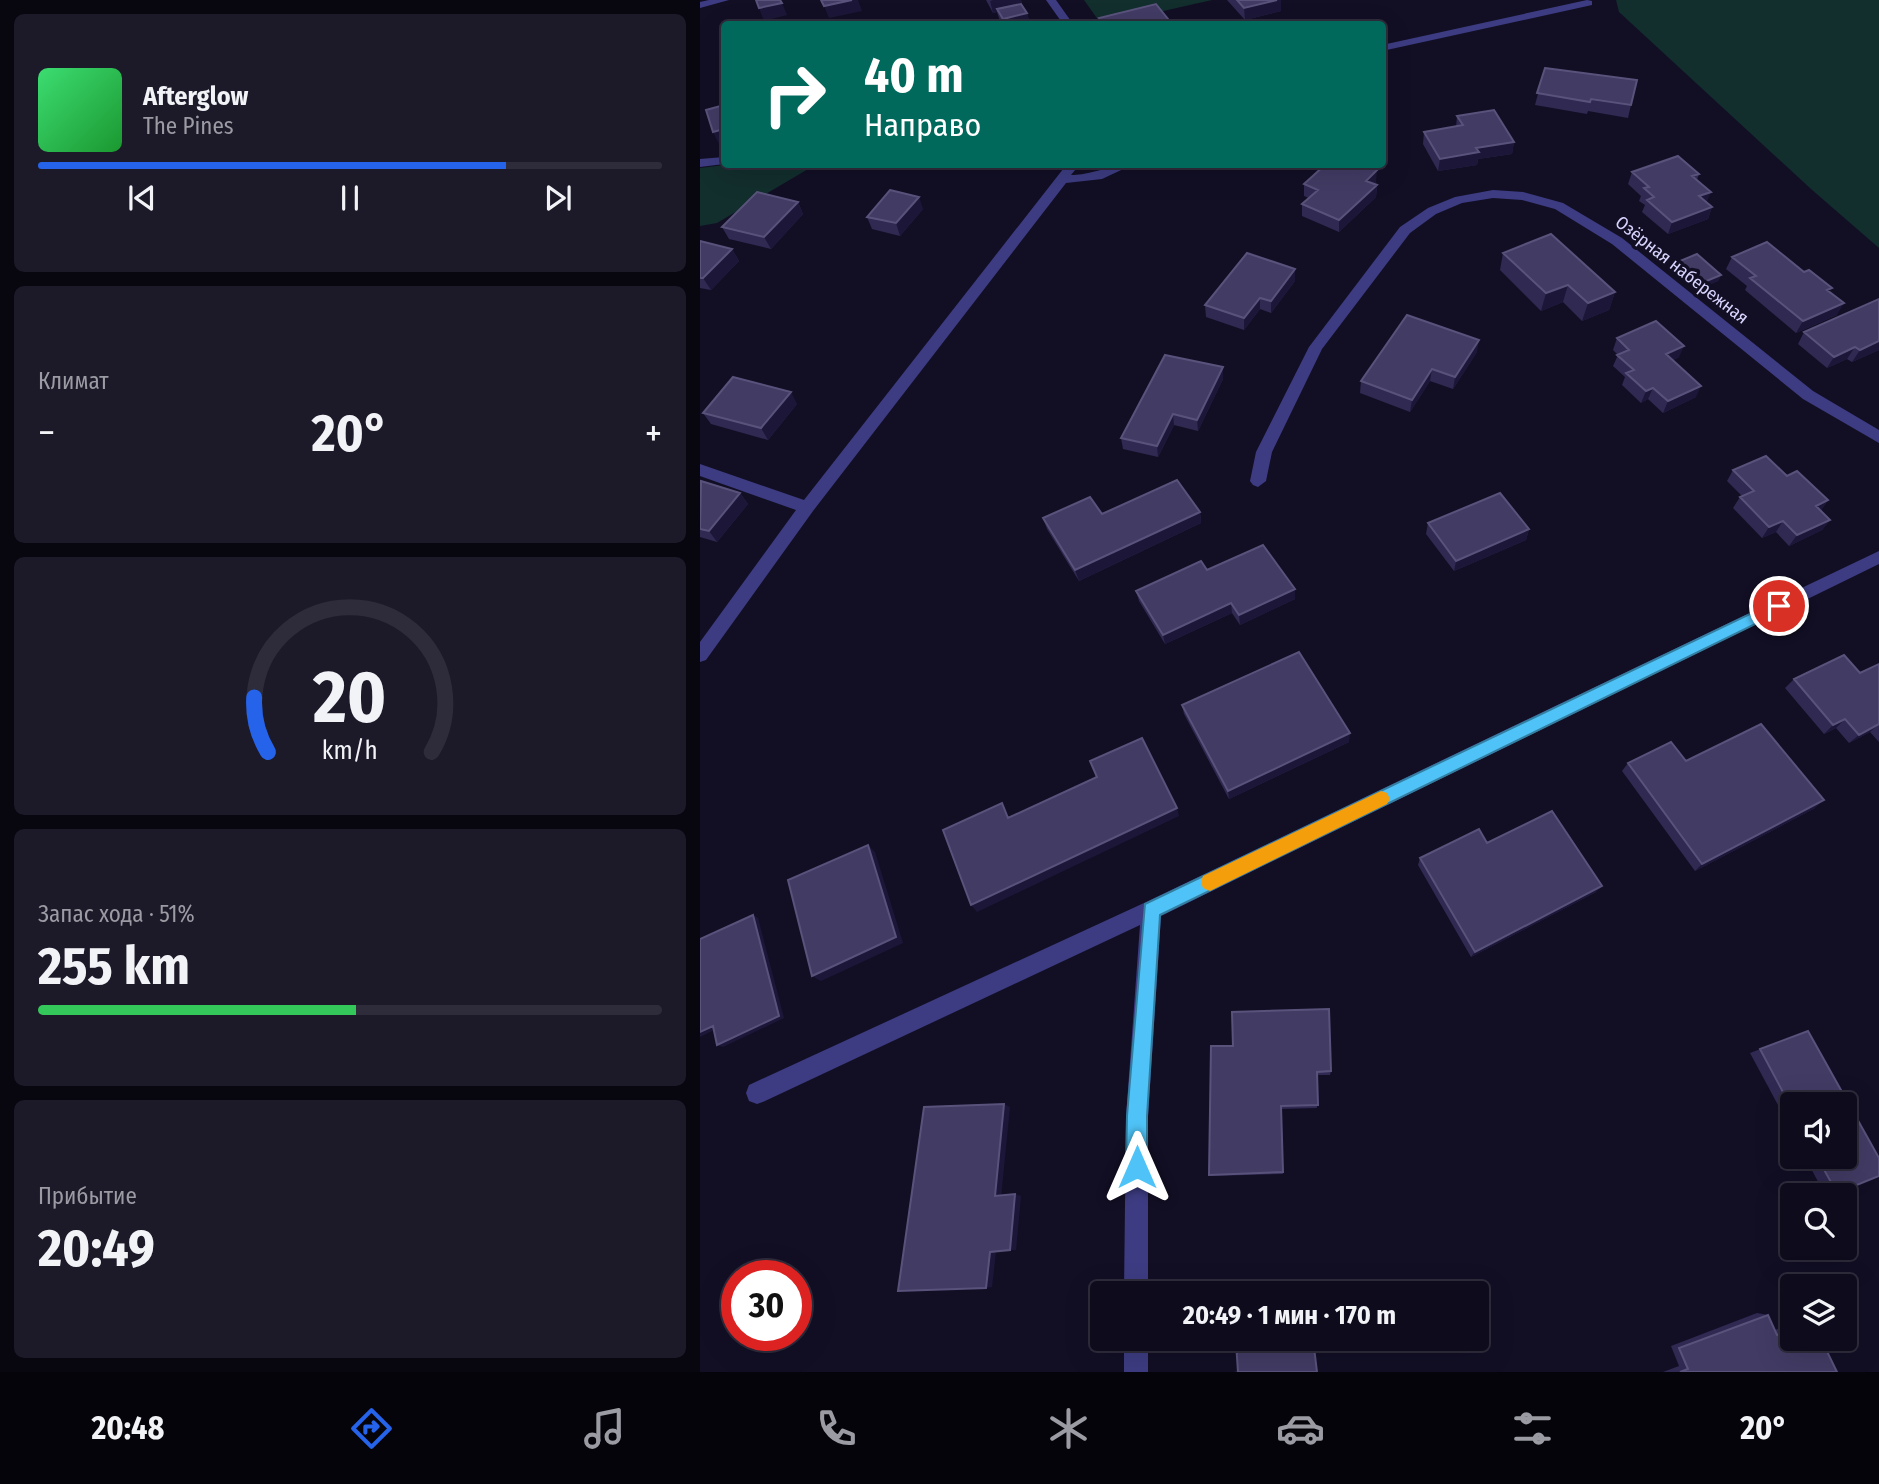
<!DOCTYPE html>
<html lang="ru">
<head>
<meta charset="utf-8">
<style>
  :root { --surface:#0e0b1c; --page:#1c1929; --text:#f1f3f6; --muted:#9b9ba3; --line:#2e2b3b; --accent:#2563eb }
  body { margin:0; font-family:"Fira Sans Condensed",sans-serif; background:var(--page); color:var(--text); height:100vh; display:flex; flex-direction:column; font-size:26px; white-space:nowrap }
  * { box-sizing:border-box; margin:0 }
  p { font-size:23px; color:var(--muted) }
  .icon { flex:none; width:38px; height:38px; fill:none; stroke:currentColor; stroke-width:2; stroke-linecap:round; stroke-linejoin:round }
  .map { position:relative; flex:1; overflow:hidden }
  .sheet { display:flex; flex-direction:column; gap:14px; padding:14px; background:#08060f; width:700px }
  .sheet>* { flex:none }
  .banner { position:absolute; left:21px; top:21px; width:665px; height:147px; border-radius:7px; box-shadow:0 7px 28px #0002,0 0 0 2px var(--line); background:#00695c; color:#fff; overflow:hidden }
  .controls { position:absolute; left:1080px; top:1092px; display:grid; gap:14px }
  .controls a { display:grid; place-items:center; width:77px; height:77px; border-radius:7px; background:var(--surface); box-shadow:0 7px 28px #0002,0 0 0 2px var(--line); font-size:35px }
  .speed { position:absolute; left:21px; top:1260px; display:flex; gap:14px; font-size:35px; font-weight:700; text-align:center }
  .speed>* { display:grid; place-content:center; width:91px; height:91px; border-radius:50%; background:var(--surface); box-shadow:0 7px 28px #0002,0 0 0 2px var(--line); line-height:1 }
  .speed .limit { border:10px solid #d22; background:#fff; color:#111 }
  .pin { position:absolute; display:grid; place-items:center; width:60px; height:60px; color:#fff; margin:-30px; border:4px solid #fff; border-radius:50%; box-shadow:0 2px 7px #0007 }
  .me { position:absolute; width:77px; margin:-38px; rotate:0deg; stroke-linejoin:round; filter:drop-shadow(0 0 5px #0008) }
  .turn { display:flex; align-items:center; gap:24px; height:147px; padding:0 28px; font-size:32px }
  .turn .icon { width:91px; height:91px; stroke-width:2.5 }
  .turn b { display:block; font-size:49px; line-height:60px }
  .big { font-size:52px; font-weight:700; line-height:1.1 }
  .sheet .widget { flex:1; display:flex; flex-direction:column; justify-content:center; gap:10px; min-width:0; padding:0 24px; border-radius:10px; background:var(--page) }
  .sheet .dial { align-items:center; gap:0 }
  .dial svg { height:182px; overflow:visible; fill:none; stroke:var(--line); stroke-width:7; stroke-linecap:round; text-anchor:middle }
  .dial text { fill:var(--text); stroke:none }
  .song { display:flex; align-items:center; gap:21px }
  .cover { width:84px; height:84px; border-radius:10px; background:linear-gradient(135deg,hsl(140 70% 55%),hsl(130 70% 35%)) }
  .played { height:7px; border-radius:4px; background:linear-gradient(90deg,var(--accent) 75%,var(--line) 75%) }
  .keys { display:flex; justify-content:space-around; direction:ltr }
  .heat { display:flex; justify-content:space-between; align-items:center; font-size:38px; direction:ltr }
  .charge { height:10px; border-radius:5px; background:linear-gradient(90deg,#34c759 51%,var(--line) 0) }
  .trip { position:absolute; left:390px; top:1281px; width:399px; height:70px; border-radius:7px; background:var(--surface); box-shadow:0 7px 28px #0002,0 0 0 2px var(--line); font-weight:700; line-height:70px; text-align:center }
  .menu { display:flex; height:112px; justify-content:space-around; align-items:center; background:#06040b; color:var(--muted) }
  .menu .icon { width:49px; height:49px }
  .menu .current { color:var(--accent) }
  .menu b { font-size:32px; color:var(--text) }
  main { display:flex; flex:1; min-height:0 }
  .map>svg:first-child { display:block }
  .green { fill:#122e2d }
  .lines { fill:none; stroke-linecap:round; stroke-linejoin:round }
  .minor { fill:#3d3c82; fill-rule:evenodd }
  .wall { fill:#302952 }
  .shaded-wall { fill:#1c1738 }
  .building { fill:#423b64; stroke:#59537c; stroke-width:2 }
  .route { fill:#4fc3f7; stroke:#337fa1; stroke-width:2 }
  .slow { fill:#f59e0b }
  .labels { text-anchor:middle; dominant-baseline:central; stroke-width:7; stroke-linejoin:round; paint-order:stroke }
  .far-street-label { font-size:18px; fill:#d8d4fe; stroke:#120f25 }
</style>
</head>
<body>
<main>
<section class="sheet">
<div class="widget">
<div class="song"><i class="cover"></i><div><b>Afterglow</b><p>The Pines</p></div></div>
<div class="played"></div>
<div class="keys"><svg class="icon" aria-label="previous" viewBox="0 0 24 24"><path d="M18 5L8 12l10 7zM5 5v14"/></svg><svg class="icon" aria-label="pause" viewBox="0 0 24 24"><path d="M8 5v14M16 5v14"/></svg><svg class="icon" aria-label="next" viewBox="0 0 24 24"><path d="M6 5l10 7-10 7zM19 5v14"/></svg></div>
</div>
<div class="widget"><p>Климат</p>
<div class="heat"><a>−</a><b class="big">20°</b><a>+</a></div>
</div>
<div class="widget dial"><svg viewBox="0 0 100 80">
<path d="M14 69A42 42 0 1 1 86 69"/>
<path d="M14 69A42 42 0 0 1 8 45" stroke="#2563eb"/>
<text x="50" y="56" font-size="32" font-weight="700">20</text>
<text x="50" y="72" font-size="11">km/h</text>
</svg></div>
<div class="widget"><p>Запас хода · 51%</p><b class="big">255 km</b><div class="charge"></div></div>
<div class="widget"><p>Прибытие</p><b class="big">20:49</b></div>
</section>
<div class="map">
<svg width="1179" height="1372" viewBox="0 0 1179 1372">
  <rect width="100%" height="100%" fill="#120f25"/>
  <path class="green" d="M384 0H512L406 24H401Z
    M916 0H1179V248L1111 189 919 12Z
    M32 164 115 165 17 223 0 226V168Z"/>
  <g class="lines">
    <path class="minor" d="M9 0H29L0 8V2Z
      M346 0H356L373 24H363Z
      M887 0 892 1V5L682 51V45Z
      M24 157V164L0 167V159Z
      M367 164H380L371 175H374C395 174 413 164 434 164L402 179 366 183 113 511 6 660 0 662V642L96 510 0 476V464L104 500Z
      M793 190 823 192 863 203 922 238 1113 391 1179 430V443L1103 399 912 244 855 209 822 200 793 198 762 203 736 214 710 233 622 349 572 452 566 481 558 487 553 485 550 481 556 452 609 347 700 227 728 208 755 197Z
      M1179 551V564L461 916 448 1117V1293H424L426 1117 440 925 65 1101 57 1104 49 1101 46 1093 49 1085 444 903Z
      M424 1339H448V1372H424Z"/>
  </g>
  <path class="wall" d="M286 0H321L322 5 327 13 330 24H302L300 21 297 12 293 13Z
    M527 0H581V11L545 20Z
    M845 68 931 105 928 118 888 111 887 114 835 105Z
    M757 116 814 142 812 154 778 159 777 165 738 171 723 144 724 132 756 127Z
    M932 172 999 174 997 180 1007 202 1012 207 1008 219 968 234 942 212 945 205 939 201 941 196 928 184Z
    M676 182 674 184 677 185 676 197 639 232 602 216V204L609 198 604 196V184Z
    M98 202 103 214 71 249 29 239 22 227Z
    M223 209 200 236 172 229 167 217Z
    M0 241 32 249 39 261 11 290 0 288Z
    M803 253 915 292 909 310 882 321 863 302 841 311 800 270Z
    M1032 257 1130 292 1137 315 1096 333 1045 290 1047 286 1026 269Z
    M980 261 1021 275 1018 281 1001 288 978 267Z
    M595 269V281L571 313 560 309 544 330 506 317 505 305Z
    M1104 332 1179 350 1152 362 1147 359 1127 368 1098 344Z
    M917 338 979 357 973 360 996 397 963 413 948 399 941 403 922 385 925 377 913 366 918 355 913 350Z
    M777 352 753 389 730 381 710 412 660 393 661 381Z
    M523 379 498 431 474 425 458 457 423 449 421 438Z
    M97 404 68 440 11 424 3 413Z
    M1033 470 1087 476 1128 500 1121 510 1130 520 1122 530 1089 546 1076 532 1062 538 1033 508 1040 497 1042 496 1027 481Z
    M0 482 40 493 48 504 17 542 0 537Z
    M500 512 501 523 379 581 347 529 343 518 402 514Z
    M728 523 829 529 826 540 754 571 726 534Z
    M507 570 595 589V599L540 625 532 613 465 644 439 601 436 591Z
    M1179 664V742L1170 732 1149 743 1136 728 1124 734 1085 688 1094 679 1160 673Z
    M482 705 649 742 529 799 484 714Z
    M986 761 1115 808 995 871 922 771 928 763Z
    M787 843 896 892 771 957 718 865 720 858Z
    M1108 1031 1179 1158V1176L1137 1193 1125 1195 1105 1157H1144V1104H1092V1131L1050 1053Z
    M511 1046 631 1071 630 1075H617V1108L581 1109 583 1174 511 1176 509 1175Z
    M1057 1313 1068 1315 1075 1330 1092 1323V1339L1137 1372H963L979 1366 971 1346Z
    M543 1339H613L617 1372H534L538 1371 536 1342 537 1340Z"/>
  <path class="shaded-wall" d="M152 0H158L162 11 129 18 124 6Z
    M293 0H321L322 6 297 9V12L293 13 290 1Z
    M577 0H581V11L545 20 544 8Z
    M82 3 87 15 64 21 59 8Z
    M327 13 330 24H304L303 19Z
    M24 129V143L19 144 13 132Z
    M814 142 812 154 778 159 777 165 738 171 740 159 776 148Z
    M677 170 676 182 665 193 666 181Z
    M677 185 676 197 639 232V220Z
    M1011 192 1006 204 999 196Z
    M219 197 223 209 200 236 196 223Z
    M98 202 103 214 71 249 64 237Z
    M1012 207 1008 219 968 234 972 222Z
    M32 249 39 261 11 290 3 278Z
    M595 269V281L571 313V301Z
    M1021 275 1018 281 1001 288 1004 282Z
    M868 285 863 302 841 311 846 293Z
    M915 292 909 310 882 321 888 303Z
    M560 298V309L544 330V318Z
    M1144 303 1137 315 1096 333 1103 321Z
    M779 340 777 352 753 389 755 377Z
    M1179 341V350L1152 362 1160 350Z
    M984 346 979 357 961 366 966 354Z
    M1155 347 1147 359 1127 368 1134 357Z
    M523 367V379L498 431 497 420Z
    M732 369 730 381 710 412 712 400Z
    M1001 386 996 397 963 413 968 401Z
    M953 388 948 399 941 403 946 391Z
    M91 392 97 404 68 440 61 428Z
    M473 414 474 425 458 457 457 446Z
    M40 493 48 504 17 542 9 531Z
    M1128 500 1120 511 1116 506Z
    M500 512 501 523 379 581 375 570Z
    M1130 520 1122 530 1089 546 1097 535Z
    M1083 521 1076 532 1062 538 1069 527Z
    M829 529 826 540 754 571 756 561Z
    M595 589V599L540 625 539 615Z
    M531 603 532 613 465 644 463 635Z
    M1145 719 1136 728 1124 734 1133 725Z
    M1179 724 1170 732 1149 743 1159 735Z
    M650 733 649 742 529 799 528 791Z
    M1124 800 1115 808 995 871 1002 864Z
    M477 808 479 816 277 912 271 905Z
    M168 845 175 852 203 943 121 981 112 976Z
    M902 886 896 892 771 957 775 952Z
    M53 915 58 918 84 1018 23 1047 17 1045Z
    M13 1026 18 1028 0 1037V1032Z
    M304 1104 310 1107 301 1197 295 1196Z
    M315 1194 321 1196 316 1250H310Z
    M290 1252H296L292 1287 286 1288Z"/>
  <path class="building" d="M56 0H80L82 3 59 8Z
    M121 0H152L124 6Z
    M537 0H577L544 8Z
    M321 4 327 13 303 19 297 9Z
    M456 4 472 24H404L399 18Z
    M845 68 937 80 931 105 891 99 890 102 837 93Z
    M24 105V129L13 132 6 110Z
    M794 110 814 142 776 148 779 152 740 159 724 132 763 125 757 116Z
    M978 156 999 174 992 176 1011 192 999 196 1012 207 972 222 947 200 954 197 944 188 949 187 932 172Z
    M626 164H663L677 170 666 181 677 185 639 220 602 204 618 190 604 184Z
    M190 190 219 197 196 223 167 217Z
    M57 192 98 202 64 237 22 227Z
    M851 234 915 292 888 303 868 285 846 293 803 253Z
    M0 241 32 249 3 278H0Z
    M1067 242 1104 272 1109 270 1132 288 1127 290 1144 303 1103 321 1050 278 1056 276 1032 257Z
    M547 253 595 269 571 301 560 298 544 318 505 305Z
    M997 254 1021 275 1004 282 980 261Z
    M1179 299V341L1160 350 1155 347 1134 357 1104 332Z
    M707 315 779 340 755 377 732 369 712 400 661 381Z
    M956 321 984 346 966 354 1001 386 968 401 953 388 946 391 926 373 934 370 917 355 929 350 917 338Z
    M465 355 523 367 497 420 473 414 457 446 421 438Z
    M33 377 91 392 61 428 3 413Z
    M1066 456 1087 476 1097 471 1128 500 1116 506 1130 520 1097 535 1083 521 1069 527 1040 497 1054 491 1033 470Z
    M477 480 500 512 375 570 343 518 390 497 402 514Z
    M1 481 40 493 9 531 0 529Z
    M800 493 829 529 756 561 728 523Z
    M563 545 595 589 539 615 531 603 463 635 436 591 501 561 507 570Z
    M599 652 650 733 528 791 482 705Z
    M1144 655 1160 673 1179 664V724L1159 735 1145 719 1133 725 1094 679Z
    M1061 724 1124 800 1002 864 928 763 971 742 986 761Z
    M442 738 477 808 271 905 243 830 302 803 308 818 397 777 390 761Z
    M852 811 902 886 775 952 720 858 779 829 787 843Z
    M168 845 196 937 112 976 88 880Z
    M53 915 79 1016 17 1045 13 1026 0 1032V939Z
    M629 1009 631 1071 617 1072 618 1105 581 1106 583 1172 509 1175 511 1046H533L532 1012Z
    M1108 1031 1179 1158V1176L1137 1193 1117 1157H1144V1104H1092V1109L1060 1049Z
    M304 1104 295 1196 315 1194 310 1250 290 1252 286 1288 198 1291 224 1107Z
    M1068 1315 1077 1335 1092 1330V1339H1121L1137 1372H980L988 1369 979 1348Z
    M556 1339H613L617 1372H538L536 1342Z"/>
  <path class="route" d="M1079 600 1084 601 1086 606 1084 610 460 915 447 1116V1167L444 1174 437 1177 429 1174 426 1167 427 1116 445 904Z"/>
  <path class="slow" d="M681 791 687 793 690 799 687 804 516 888 510 891 503 888 501 882 503 876Z"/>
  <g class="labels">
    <g class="far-street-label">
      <text transform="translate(982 270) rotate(38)">Озёрная набережная</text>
    </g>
  </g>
</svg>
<div class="controls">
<a><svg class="icon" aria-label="sound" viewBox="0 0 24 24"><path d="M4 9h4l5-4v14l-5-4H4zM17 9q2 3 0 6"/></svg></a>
<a><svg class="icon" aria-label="search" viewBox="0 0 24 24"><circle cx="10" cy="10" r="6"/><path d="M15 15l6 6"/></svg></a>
<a><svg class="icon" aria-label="layers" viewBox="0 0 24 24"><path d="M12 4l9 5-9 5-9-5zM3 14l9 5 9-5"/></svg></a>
</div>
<div class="speed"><div class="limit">30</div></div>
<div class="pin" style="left:1079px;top:606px;background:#d93025"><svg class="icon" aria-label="arrive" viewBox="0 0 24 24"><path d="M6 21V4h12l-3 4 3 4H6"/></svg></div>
<svg class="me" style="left:437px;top:1167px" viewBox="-20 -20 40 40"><path d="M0-17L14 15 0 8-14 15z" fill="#4fc3f7" stroke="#fff" stroke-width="4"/></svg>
<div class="trip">20:49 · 1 мин · 170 m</div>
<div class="banner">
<div class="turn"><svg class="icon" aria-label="right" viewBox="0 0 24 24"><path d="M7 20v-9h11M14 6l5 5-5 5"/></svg><div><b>40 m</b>Направо</div></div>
</div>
</div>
</main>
<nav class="menu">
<b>20:48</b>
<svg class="icon current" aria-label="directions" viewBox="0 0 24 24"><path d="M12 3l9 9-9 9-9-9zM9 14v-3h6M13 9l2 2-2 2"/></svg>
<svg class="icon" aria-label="music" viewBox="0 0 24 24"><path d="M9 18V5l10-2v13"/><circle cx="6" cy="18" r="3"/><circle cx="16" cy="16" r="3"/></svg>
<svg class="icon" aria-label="phone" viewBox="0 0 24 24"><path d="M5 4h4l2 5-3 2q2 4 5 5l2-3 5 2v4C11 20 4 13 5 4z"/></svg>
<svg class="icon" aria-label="climate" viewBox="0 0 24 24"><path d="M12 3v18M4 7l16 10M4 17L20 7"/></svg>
<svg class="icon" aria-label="car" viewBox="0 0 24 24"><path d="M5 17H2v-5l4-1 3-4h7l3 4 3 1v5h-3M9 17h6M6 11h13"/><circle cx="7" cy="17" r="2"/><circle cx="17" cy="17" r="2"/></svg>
<svg class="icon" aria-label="filters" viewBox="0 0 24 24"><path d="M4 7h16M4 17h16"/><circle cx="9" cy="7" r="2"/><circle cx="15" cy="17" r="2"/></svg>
<b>20°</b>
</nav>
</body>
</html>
